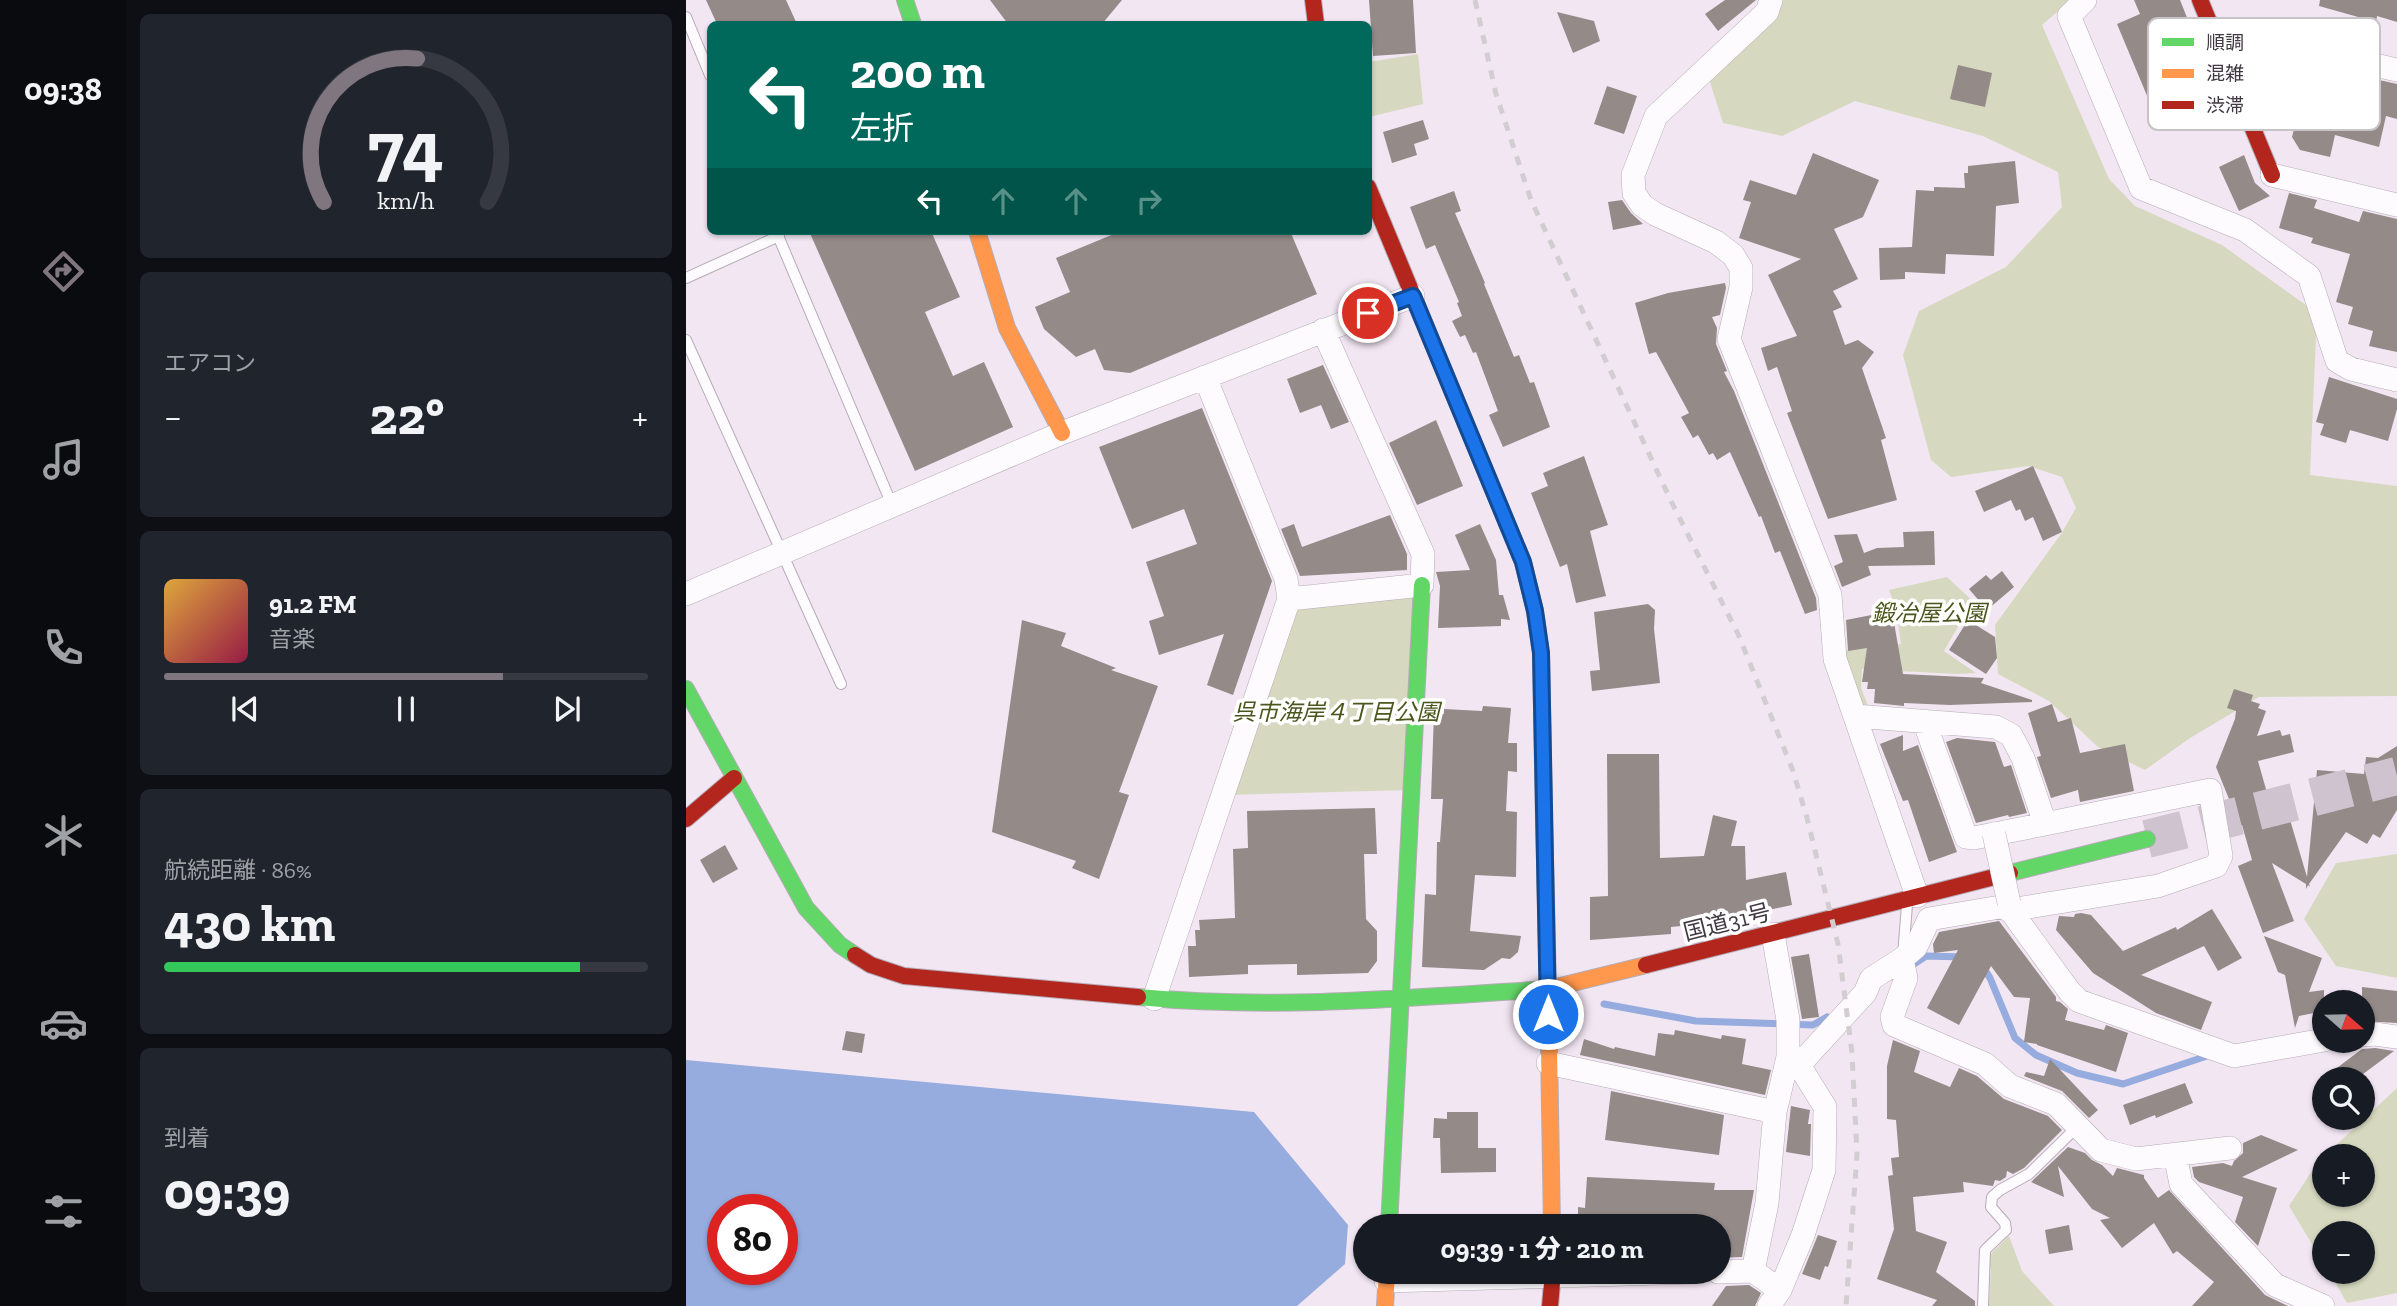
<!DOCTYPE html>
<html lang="ja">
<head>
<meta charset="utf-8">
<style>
  :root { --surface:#171b24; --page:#20242c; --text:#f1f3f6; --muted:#9ea1a6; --line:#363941; --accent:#7f7680 }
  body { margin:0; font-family:"Zilla Slab","Noto Sans JP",serif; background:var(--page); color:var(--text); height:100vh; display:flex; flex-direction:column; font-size:26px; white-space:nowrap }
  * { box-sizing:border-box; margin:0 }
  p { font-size:23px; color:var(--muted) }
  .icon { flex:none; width:38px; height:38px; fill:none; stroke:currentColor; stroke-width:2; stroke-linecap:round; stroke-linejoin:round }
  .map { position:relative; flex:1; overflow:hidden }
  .panel { display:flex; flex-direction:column; gap:14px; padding:14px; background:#0d0f14; width:560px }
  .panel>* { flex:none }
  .banner { position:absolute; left:21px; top:21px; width:665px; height:214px; border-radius:10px; box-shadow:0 2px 5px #0004; background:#00695c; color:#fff; overflow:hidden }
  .needle { width:46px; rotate:110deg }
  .controls { position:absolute; left:1626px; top:990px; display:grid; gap:14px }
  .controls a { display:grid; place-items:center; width:63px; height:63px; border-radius:50%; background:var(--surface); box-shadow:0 2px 5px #0004; font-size:35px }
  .speed { position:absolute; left:21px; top:1194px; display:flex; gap:14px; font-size:35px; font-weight:700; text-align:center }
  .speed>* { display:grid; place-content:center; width:91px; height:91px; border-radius:50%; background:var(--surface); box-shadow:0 2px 5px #0004; line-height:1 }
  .speed .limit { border:10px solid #d22; background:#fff; color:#111 }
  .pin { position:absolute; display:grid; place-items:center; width:60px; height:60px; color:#fff; margin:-30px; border:4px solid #fff; border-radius:50%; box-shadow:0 2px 7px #0007 }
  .me { position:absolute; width:77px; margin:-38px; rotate:0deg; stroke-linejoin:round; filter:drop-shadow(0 0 5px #0008) }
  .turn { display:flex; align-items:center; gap:24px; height:147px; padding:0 28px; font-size:32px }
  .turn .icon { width:91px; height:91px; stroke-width:2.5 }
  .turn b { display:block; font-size:49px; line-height:60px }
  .lanes { display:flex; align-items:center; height:66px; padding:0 28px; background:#0003; justify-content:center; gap:35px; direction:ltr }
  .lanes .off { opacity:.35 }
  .big { font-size:52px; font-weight:800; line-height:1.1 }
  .panel .widget { flex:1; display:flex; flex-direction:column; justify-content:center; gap:10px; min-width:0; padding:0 24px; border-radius:10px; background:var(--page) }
  .panel .dial { align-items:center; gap:0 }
  .dial svg { height:182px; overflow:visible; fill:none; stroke:var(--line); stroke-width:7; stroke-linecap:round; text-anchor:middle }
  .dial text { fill:var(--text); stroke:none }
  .song { display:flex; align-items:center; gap:21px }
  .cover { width:84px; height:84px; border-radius:10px; background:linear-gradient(135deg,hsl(40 70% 55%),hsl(340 70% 35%)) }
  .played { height:7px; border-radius:4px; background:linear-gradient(90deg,var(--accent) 70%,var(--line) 70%) }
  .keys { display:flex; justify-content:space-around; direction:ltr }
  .heat { display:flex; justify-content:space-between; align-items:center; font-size:38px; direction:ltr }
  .charge { height:10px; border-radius:5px; background:linear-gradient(90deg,#34c759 86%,var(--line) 0) }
  .trip { position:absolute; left:667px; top:1214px; width:378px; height:70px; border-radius:35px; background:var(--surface); box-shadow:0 2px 5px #0004; font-weight:800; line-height:70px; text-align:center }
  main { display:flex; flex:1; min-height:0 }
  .dock { display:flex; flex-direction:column; width:126px; justify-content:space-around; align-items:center; background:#090b0e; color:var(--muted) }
  .dock .icon { width:49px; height:49px }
  .dock .active { color:var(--accent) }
  .dock b { font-size:32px; color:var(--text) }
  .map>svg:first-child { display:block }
  .green { fill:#d6d9bf; fill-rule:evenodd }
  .water { fill:#96abde; fill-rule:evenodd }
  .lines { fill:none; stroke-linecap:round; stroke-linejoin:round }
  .stream { stroke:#96abde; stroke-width:7 }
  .building { fill:#948a88 }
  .highway-tunnel { stroke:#cfc3d0; stroke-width:38; stroke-dasharray:38 19; stroke-linecap:butt }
  .lane-casing { stroke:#b5acb6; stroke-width:12 }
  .street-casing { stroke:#b5acb6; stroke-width:24 }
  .fast-casing { stroke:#b5acb6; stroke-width:18 }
  .slow-casing { stroke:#b5acb6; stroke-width:18 }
  .jam-casing { stroke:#b5acb6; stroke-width:18 }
  .lane { stroke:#fdfbfd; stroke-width:10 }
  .street { stroke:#fdfbfd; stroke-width:23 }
  .fast { stroke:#63d668; stroke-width:16 }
  .slow { stroke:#ff974d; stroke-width:16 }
  .jam { stroke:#b3261e; stroke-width:16 }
  .rail { stroke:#d1cdd1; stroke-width:5; stroke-dasharray:9 9; stroke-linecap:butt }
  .street-bridge-casing { stroke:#b5acb6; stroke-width:24; stroke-linecap:butt }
  .street-bridge { stroke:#fdfbfd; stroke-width:23 }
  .route-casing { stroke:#114b97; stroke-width:18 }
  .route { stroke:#1a73e8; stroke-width:12 }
  .labels { text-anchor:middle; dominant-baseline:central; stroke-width:7; stroke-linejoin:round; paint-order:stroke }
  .park-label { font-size:23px; font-style:italic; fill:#4b561c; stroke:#fff }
  .street-label { font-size:23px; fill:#413942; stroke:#fff }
  .key { fill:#fff; stroke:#c6c4c6; stroke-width:2 }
  .key-label { font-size:19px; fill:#413942 }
</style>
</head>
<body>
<main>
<nav class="dock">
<b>09:38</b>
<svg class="icon active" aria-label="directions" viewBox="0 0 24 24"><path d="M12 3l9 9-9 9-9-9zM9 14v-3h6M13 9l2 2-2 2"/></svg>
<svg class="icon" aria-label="music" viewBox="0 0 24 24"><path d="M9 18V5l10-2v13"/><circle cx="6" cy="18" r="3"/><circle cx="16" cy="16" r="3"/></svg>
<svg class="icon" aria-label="phone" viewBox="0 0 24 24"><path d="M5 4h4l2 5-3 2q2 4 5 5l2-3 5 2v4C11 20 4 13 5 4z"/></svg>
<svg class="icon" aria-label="climate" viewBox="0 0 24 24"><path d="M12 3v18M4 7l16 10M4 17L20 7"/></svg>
<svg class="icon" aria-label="car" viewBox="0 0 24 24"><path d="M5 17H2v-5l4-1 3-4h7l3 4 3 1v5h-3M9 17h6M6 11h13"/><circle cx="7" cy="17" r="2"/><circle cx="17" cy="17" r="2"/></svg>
<svg class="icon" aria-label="filters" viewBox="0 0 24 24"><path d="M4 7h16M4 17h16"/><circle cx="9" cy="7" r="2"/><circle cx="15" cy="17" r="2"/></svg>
</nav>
<section class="panel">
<div class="widget dial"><svg viewBox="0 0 100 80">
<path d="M14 69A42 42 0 1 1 86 69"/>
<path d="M14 69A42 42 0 0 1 55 6" stroke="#7f7680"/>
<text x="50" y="56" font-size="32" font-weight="700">74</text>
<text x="50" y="72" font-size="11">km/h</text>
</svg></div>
<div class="widget"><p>エアコン</p>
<div class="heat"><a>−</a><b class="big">22°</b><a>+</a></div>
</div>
<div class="widget">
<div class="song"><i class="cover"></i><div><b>91.2 FM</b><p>音楽</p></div></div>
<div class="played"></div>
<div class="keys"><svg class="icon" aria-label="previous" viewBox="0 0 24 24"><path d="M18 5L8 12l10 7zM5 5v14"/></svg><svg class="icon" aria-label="pause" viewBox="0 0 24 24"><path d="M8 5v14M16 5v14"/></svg><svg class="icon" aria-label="next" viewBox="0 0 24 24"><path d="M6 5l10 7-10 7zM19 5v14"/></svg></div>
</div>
<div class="widget"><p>航続距離 · 86%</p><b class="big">430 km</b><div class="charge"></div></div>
<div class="widget"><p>到着</p><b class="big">09:39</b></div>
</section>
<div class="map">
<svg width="1711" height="1306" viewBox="0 0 1711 1306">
  <rect width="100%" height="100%" fill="#f2e6f3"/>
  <path class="green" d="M1097 0H1385L1356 25 1423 179 1449 206 1536 245 1631 313 1624 475 1711 486V696L1573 697 1504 738 1459 770 1412 747 1363 701 1312 674 1309 625 1375 534 1390 508 1376 477 1342 466 1265 477 1245 460 1217 355 1233 311 1320 267 1376 207 1372 172 1297 136 1169 101 1096 136 1037 123 1023 79Z
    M732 54 737 104 683 117V62Z
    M1261 577 1292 606 1277 618 1258 651 1290 673 1270 674 1176 669 1175 688 1185 713H1171L1152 651 1215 644 1210 609 1203 590Z
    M732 588 722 790 541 795 606 602Z
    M1711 854V978L1650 966 1618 919 1650 863Z
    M1711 1088V1293L1661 1303 1643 1272H1676V1234H1638V1264L1603 1206 1631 1163ZM1638 1157H1676V1195H1638Z
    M1323 1236 1336 1271 1368 1306H1303L1305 1269 1302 1257Z"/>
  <path class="water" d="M0 1060 568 1112 662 1225 659 1264 611 1306H0ZM37 1209H96V1269H37Z"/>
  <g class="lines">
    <path class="stream" d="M1297 967 1304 978 1329 1038 1350 1055 1391 1073 1437 1084 1524 1055
      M1222 968 1240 956 1277 957
      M918 1004 1010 1021 1127 1025 1141 1017"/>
  </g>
  <path class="building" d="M20 0H100L111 24H31Z
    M304 0H436L416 24H322Z
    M683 0H727L730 53 687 56Z
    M1039 0H1070L1032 31 1019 14Z
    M1448 0H1494L1504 25 1497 27 1515 69 1502 74 1515 103 1472 122 1431 24 1454 14Z
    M1634 0H1711V22L1691 16 1690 22 1633 6Z
    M871 12 908 21 914 41 887 53Z
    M1586 56 1711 84V119L1700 116 1693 147 1649 135 1644 157 1614 150 1606 137 1616 96 1578 86Z
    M1272 65 1306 73 1299 107 1264 99Z
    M921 86 951 96 938 134 908 124Z
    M737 120 743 139 728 144 731 155 706 163 697 132Z
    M1127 153 1193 180 1177 217 1148 229 1172 279 1147 291 1156 307 1147 311 1159 345 1172 340 1188 352 1176 368 1200 438 1195 440 1211 500 1142 519 1101 413 1106 411 1091 367 1082 371 1075 348 1111 336 1082 275 1115 259 1053 238 1065 202 1057 200 1064 180 1110 195Z
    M1558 155 1569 183 1584 196 1553 211 1533 167Z
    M1329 161 1333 203 1310 206 1308 256 1260 254 1259 274 1219 272V279L1194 280 1193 248 1226 247 1230 190 1248 191V187L1279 188 1278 173H1282V166Z
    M768 191 775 211 769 213 799 283 798 284 828 357 833 355 844 383 848 382 864 427 817 447 803 415 812 411 790 352 787 353 779 335 774 337 766 321 776 316 771 303 773 302 749 245 740 249 724 207Z
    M1603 193 1631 200 1628 208 1673 222 1677 211 1711 219V352L1683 346 1687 331 1662 324 1667 307 1650 302 1664 254 1625 243 1627 238 1593 228Z
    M936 200 945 213 957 224 927 230 922 202Z
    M123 231H245L274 297 239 312 267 376 298 362 327 427 229 471Z
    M435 231H604L631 294 444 373 418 370 409 349 390 357 358 329 349 307 384 292 370 258Z
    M1039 283 1040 288 1034 315 1026 317 1031 328 1030 344 1041 371 1038 372 1048 391 1130 598 1131 610 1119 614 1094 551 1089 553 1075 516 1073 517 1044 452 1031 460 1027 453 1023 455 1012 435 1007 438 995 417 1003 413 970 352 963 354 949 303 982 293Z
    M637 365 663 422 645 429 635 405 614 413 601 379Z
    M1643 377 1711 399V409L1702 441 1664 430 1660 443 1634 435 1638 424 1630 422Z
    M516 408 586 581 547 695 521 685 538 634 473 655 463 621 478 616 460 562 511 544 498 509 446 529 413 447Z
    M750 420 777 486 731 505 703 443Z
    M898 456 922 525 904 531 920 596 890 603 881 564 874 567 845 493 862 486 857 473Z
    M1347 466 1376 532 1357 541 1347 517 1339 521 1334 509 1330 511 1325 500 1298 512 1289 491Z
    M704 515 721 554V570L614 576 595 529 608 524 616 547Z
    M794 524 810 560 813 595H817L824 620 815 619V626L752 628 754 586 750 572 784 570 769 535Z
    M1248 531 1249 565 1182 566 1185 575 1156 587 1148 566 1157 562 1148 535 1171 534 1178 553 1191 548 1218 547 1217 532Z
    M1316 571 1328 587 1301 610 1283 589 1300 575 1305 580Z
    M962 604 969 610 968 629 974 683 906 691 904 671 914 670 908 612Z
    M1206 611 1217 674 1298 678 1295 683 1346 700V702L1264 705 1218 703V706L1188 703 1189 689H1181L1182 682H1176L1181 648 1162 651 1160 620Z
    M336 620 380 633 375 646 430 668 425 670 472 686 433 792 443 795 413 879 386 868 390 861 306 832Z
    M1282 620 1309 637 1311 658 1300 674 1263 650Z
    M1548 689 1567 695 1565 701 1574 704 1572 708 1580 711 1571 736 1594 730 1596 736 1604 734 1608 752 1572 761 1585 807 1599 803 1621 877 1631 770 1678 774 1680 757 1692 758 1711 746V810L1694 838 1687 834 1681 844 1660 832 1623 884 1624 887 1622 885 1620 889V884L1586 863 1608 921 1577 933 1552 866 1566 860 1556 825 1554 826 1530 767 1549 719 1550 711 1541 708Z
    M1366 704 1372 722 1385 718 1394 753 1439 744 1448 791 1394 802 1392 790 1365 798 1351 757 1355 756 1342 713Z
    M797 706 825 708 822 743H831V772L822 771 820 811 831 812 830 877 789 875 784 931 835 936 832 952 824 959 816 958 798 970 736 967 739 894 750 895 751 842H754L757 799H745L748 713 758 714V709L796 711Z
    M1217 735V751L1232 745 1271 852 1243 862 1222 800 1217 801 1194 744Z
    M1271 738 1309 742 1318 767 1325 765 1341 813 1323 817 1322 815 1290 823 1260 742Z
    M921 754H973L974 858 1018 856 1027 815 1051 821 1045 846H1059L1060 880 1100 872 1106 905 1082 910V908L1015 924 985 927V934L904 940V897L922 896Z
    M689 808 691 854H678L680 919 691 931V961L682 973 611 975V964L562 965V974L503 977 502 946H510L509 930H514L513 920 549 918 547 849 562 848 561 811Z
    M39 845 52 869 27 883 14 860Z
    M1526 909 1556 958 1532 971 1518 946 1455 975 1526 1002 1515 1030 1470 1013 1407 973 1370 930 1373 916 1388 917 1389 914 1395 913 1405 915 1437 951 1490 927 1491 930Z
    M1313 921 1370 997V1001L1374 1002 1382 1009 1379 1020 1418 1030 1420 1025 1442 1033 1430 1072 1351 1045V1044L1338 1042 1344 998 1328 997 1305 966 1273 1025 1241 1008 1272 950 1248 953 1247 944 1253 932Z
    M1578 936 1636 958 1623 992 1638 990V1011L1613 1016 1609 1028 1599 975 1592 972Z
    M1123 954 1133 1017 1116 1019 1105 957Z
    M1676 987 1711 991V1023L1676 1021Z
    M989 1030 1035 1039 1036 1035 1060 1039 1056 1064 1085 1070 1079 1095 894 1055 898 1039 928 1049 929 1047 969 1056 972 1033 988 1035Z
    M160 1031 179 1034 176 1053 156 1050Z
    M1207 1040 1234 1051 1228 1072 1264 1087 1273 1068 1291 1076 1318 1099 1362 1116 1376 1130 1338 1168 1327 1174 1321 1171 1320 1177 1314 1181 1309 1180 1307 1186 1277 1182 1278 1192 1227 1197 1230 1231 1261 1242 1250 1272 1289 1301V1306H1246L1251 1300 1191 1279 1208 1229 1202 1176 1207 1175 1205 1158 1213 1157 1210 1120 1201 1119V1066Z
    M1689 1048 1708 1051 1669 1080H1635L1676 1049Z
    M1364 1059 1412 1110 1403 1118 1376 1091 1338 1076 1340 1072 1358 1076Z
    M1499 1083 1507 1103 1470 1118 1469 1115 1444 1125 1437 1105Z
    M925 1091 1038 1115 1033 1155 919 1140Z
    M1105 1106 1124 1110 1122 1124H1125L1124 1156 1100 1152Z
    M761 1112H792V1148H810V1172L755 1173 754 1138H747L748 1118 761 1119Z
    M1575 1135 1612 1150 1556 1177 1591 1188 1572 1246 1549 1222 1557 1197 1513 1182 1508 1177 1506 1167 1537 1163 1546 1166 1548 1161 1557 1153V1143Z
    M1382 1147 1399 1153 1406 1160 1416 1165 1427 1176 1431 1168 1458 1175V1178L1472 1198 1483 1190 1579 1295 1602 1306H1506L1528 1282 1491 1251 1487 1254 1468 1223 1436 1248 1414 1220 1424 1218 1406 1209 1372 1166 1378 1197 1345 1182Z
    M901 1177 1029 1183 1028 1190H1068L1056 1257 1032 1258V1227H892V1207L899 1208Z
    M1383 1225 1387 1250 1363 1254 1359 1230Z
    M1132 1235 1151 1241 1142 1267 1139 1266 1134 1280 1116 1274Z
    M1063 1285 1075 1293 1069 1306H1026L1040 1286Z"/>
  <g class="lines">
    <path class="highway-tunnel" d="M1461 839 1711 776"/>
    <g class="lane-casing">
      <path id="lane" d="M0 17 24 75
        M90 231 206 505
        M0 278 93 236
        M0 340 155 684
        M1217 955 1221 905
        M1297 1306 1299 1250 1320 1230 1319 1223 1305 1207 1306 1197 1314 1190 1343 1174 1392 1126"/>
    </g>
    <g class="street-casing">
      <path id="street" d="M1085 0 1081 12 970 116 947 175 948 193 956 205 969 214 1030 242 1047 255 1055 268V287L1043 339 1144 595 1149 659 1231 896
        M1399 0 1383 16 1455 188 1559 230 1623 276 1651 361 1665 369 1711 380
        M1526 28 1711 70
        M1586 175 1711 205
        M0 594 376 433 727 296
        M603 599 736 585 737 554 637 330
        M1169 716 1310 727 1325 735 1337 758 1359 824 1288 838 1280 837 1238 721
        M1359 824 1524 790 1535 856 1530 866 1472 886 1324 910 1384 992 1393 1001 1548 1056 1638 1040
        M1323 903 1324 910 1314 907 1243 919 1230 947 1216 959 1220 978 1206 1017 1208 1025 1299 1064 1324 1086 1370 1104 1415 1150 1450 1159 1544 1148
        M468 999 603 599 600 579 519 377
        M1676 1035 1689 1034 1711 1037
        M862 1063 1089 1112
        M1113 1065 1179 993 1185 979 1216 959
        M1489 1155 1495 1184 1589 1285 1637 1306
        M1067 1271 1081 1203 1089 1112 1102 1057V1020L1087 934
        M1032 1272 1067 1271 1094 1290 1083 1306
        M700 1281 1008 1272
        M1094 1290 1117 1235 1138 1170 1139 1107 1113 1065 1102 1057"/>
    </g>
    <g class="fast-casing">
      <path id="fast" d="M219 0 227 24
        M0 689 120 908 154 945 169 955
        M1324 873 1461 839
        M452 997C588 1010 726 998 862 989L858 820
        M703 1227 736 585"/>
    </g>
    <g class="slow-casing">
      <path id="slow" d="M291 231 321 328 376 433
        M752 356 837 562 849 611 855 653 858 820
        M866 1227 862 989 960 965
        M699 1306 701 1272"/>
    </g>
    <g class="jam-casing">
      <path id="jam" d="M627 0 630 24
        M1514 0 1586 175
        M682 187 752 356
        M0 819 48 778
        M169 955 185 965 218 976 452 997
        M960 965 1324 873
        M864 1306 867 1272"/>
    </g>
    <use href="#lane" class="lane"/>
    <use href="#street" class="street"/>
    <use href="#fast" class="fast"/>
    <use href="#slow" class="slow"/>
    <use href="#jam" class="jam"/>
    <path class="rail" d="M789 0 810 94 845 200 985 501 1053 636 1107 771 1121 818 1152 944 1166 1053 1171 1154 1160 1306"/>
    <g class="street-bridge-casing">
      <path id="street-bridge" d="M1308 834 1323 903"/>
    </g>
    <use href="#street-bridge" class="street-bridge"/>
  </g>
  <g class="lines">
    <g class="route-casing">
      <path id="route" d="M682 313 727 296 837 562 849 611 855 653 862 1014"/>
    </g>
    <use href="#route" class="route"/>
  </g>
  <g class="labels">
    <g class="park-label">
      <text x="1243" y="613">鍛冶屋公園</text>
      <text x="650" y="712">呉市海岸４丁目公園</text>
    </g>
    <g class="street-label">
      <text transform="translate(1041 922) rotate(-14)">国道31号</text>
    </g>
  </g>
  <rect x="1462" y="18" width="232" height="112" rx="10" class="key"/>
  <rect x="1476" y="38" width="32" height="8" fill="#63d668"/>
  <rect x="1476" y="69" width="32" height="9" fill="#ff974d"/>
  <rect x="1476" y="101" width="32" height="8" fill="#b3261e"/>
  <g class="key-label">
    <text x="1520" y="49">順調</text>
    <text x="1520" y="80">混雑</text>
    <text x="1520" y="112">渋滞</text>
  </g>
</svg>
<div class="controls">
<a><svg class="needle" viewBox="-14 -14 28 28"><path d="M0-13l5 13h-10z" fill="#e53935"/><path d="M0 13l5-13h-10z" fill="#9ea1a6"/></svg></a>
<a><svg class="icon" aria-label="search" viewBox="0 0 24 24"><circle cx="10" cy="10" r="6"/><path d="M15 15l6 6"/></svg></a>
<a>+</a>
<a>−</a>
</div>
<div class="speed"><div class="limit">80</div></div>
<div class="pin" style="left:682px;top:313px;background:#d93025"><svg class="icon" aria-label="arrive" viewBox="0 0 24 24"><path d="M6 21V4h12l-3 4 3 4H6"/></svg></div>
<svg class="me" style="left:862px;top:1014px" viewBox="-20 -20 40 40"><circle r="17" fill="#1a73e8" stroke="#fff" stroke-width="3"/><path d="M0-11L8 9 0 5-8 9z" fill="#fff"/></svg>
<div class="trip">09:39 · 1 分 · 210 m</div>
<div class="banner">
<div class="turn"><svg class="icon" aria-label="left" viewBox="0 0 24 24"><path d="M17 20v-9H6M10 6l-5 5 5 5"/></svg><div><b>200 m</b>左折</div></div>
<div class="lanes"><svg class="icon" aria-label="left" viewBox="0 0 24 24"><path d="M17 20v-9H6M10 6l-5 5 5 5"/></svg><svg class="icon off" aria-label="ahead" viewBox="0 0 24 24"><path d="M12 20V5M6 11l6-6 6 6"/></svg><svg class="icon off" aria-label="ahead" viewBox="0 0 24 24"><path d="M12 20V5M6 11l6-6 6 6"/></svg><svg class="icon off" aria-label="right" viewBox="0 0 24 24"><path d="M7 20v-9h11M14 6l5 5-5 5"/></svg></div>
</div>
</div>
</main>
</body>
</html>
